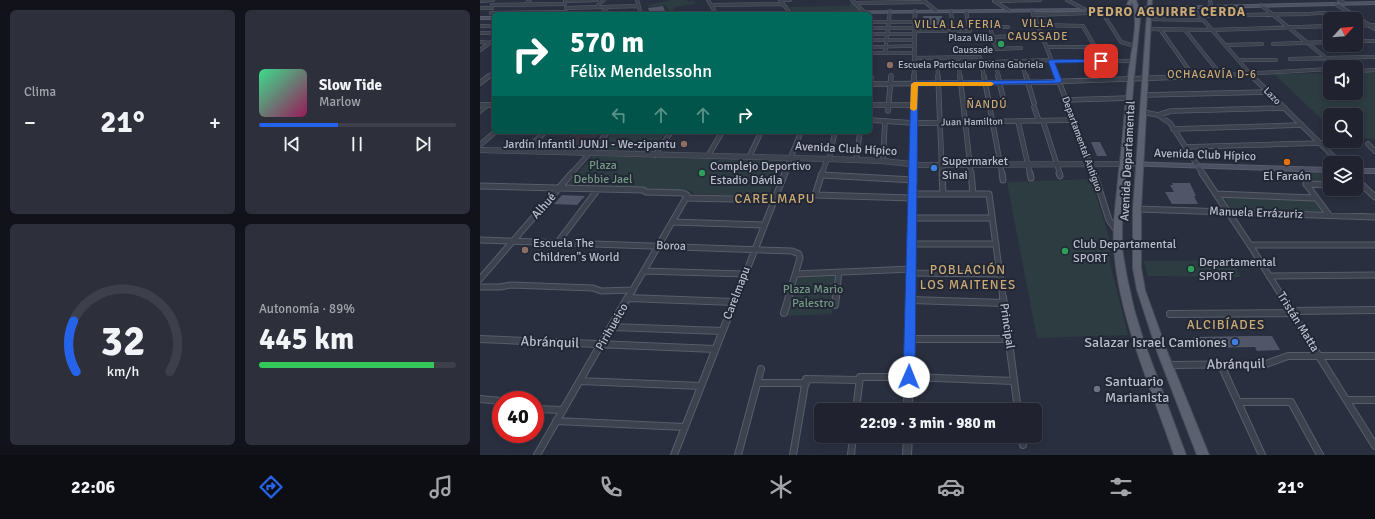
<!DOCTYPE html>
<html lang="es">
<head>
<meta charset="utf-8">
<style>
  :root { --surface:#20232f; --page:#2d2f3b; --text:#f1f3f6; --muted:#a2a4aa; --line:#3d404b; --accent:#2563eb }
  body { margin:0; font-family:Signika,sans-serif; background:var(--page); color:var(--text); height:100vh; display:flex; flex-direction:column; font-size:15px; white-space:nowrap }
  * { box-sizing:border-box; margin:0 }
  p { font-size:13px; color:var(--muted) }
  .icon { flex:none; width:22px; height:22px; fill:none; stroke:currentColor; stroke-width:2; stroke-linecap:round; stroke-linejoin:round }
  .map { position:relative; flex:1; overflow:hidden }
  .drawer { display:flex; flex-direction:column; gap:10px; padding:10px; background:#12131a; width:480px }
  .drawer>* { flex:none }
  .guide { position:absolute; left:12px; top:12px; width:380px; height:122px; border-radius:6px; box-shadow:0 2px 6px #0003,0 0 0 1px var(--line); background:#00695c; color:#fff; overflow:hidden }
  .needle { width:26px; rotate:64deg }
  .fabs { position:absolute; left:843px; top:12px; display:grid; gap:8px }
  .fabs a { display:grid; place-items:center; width:40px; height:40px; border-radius:6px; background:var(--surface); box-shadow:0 2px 6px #0003,0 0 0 1px var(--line); font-size:20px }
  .speed { position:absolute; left:12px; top:391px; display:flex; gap:8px; font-size:20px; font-weight:700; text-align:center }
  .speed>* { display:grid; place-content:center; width:52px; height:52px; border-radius:50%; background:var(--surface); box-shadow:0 2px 6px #0003,0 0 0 1px var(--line); line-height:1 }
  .speed .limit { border:6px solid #d22; background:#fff; color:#111 }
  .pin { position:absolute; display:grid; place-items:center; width:34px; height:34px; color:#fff; margin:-17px; border-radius:8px; box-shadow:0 2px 6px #0006 }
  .me { position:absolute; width:44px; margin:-22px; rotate:1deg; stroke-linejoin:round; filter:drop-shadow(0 0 3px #0008) }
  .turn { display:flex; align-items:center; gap:14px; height:84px; padding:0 12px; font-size:18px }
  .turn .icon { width:52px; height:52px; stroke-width:2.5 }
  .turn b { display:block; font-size:28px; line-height:34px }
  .lanes { display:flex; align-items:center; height:38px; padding:0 12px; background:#0003; justify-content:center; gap:20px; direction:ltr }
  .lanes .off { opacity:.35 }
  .big { font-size:30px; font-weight:700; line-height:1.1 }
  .drawer .tile { flex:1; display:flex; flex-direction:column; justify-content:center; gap:6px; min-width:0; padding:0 14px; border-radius:6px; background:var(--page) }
  .drawer .dial { align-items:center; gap:0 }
  .dial svg { height:104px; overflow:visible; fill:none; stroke:var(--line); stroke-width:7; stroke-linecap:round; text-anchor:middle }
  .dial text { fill:var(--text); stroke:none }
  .song { display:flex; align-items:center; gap:12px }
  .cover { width:48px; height:48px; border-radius:6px; background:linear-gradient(135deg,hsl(150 70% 55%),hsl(330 70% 35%)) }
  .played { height:4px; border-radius:2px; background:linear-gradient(90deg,var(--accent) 40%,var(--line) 40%) }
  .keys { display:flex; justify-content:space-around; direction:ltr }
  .heat { display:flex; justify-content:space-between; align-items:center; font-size:22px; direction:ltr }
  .charge { height:6px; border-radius:3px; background:linear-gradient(90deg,#34c759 89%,var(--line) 0) }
  .drawer .tiles { flex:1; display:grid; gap:10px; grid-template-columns:repeat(2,1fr) }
  .trip { position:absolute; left:334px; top:403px; width:228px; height:40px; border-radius:6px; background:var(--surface); box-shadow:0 2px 6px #0003,0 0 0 1px var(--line); font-weight:700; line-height:40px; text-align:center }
  .menu { display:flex; height:64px; justify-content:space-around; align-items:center; background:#0d0e13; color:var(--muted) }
  .menu .icon { width:28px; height:28px }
  .menu .current { color:var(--accent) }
  .menu b { font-size:18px; color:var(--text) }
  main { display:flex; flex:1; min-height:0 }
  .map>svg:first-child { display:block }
  .medical { fill:#393541 }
  .green { fill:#2d3c41 }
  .building { fill:#505668 }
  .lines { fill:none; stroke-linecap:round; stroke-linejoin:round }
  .pedestrian-casing { stroke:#585d6a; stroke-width:3.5 }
  .minor-far3-casing { stroke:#585d6a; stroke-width:4 }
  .minor-far2-casing { stroke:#585d6a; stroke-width:5.5 }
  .minor-far1-casing { stroke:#585d6a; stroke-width:7 }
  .minor-casing { stroke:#585d6a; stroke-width:8 }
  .tertiary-far3-casing { stroke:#585d6a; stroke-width:4.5 }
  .tertiary-far2-casing { stroke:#585d6a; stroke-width:6 }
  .tertiary-far1-casing { stroke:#585d6a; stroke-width:8 }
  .tertiary-casing { stroke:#585d6a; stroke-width:10 }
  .secondary-casing { stroke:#585d6a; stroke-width:2 }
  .primary-casing { stroke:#474b59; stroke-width:2 }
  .pedestrian { stroke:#3d424f; stroke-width:2.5 }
  .minor-far3 { stroke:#3d424f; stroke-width:3 }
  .minor-far2 { stroke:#3d424f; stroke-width:4 }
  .minor-far1 { stroke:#3d424f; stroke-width:5 }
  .minor { stroke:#3d424f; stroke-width:6 }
  .tertiary-far3 { stroke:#3d424f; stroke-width:3.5 }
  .tertiary-far2 { stroke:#3d424f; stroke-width:5 }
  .tertiary-far1 { stroke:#3d424f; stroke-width:6 }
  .tertiary { stroke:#3d424f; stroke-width:8 }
  .secondary { fill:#4c5062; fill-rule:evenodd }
  .primary { fill:#5c616f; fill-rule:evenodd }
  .route { fill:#2563eb; stroke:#184099 }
  .slow { fill:#f59e0b }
  .leisure-dot { fill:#2e9e5b; stroke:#222735; stroke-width:1.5 }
  .education-dot { fill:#8d6e63; stroke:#222735; stroke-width:1.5 }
  .food-dot { fill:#e8710a; stroke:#222735; stroke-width:1.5 }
  .shop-dot { fill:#3f7fe0; stroke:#222735; stroke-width:1.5 }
  .worship-dot { fill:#6b7280; stroke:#222735; stroke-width:1.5 }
  .labels { text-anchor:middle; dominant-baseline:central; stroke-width:4; stroke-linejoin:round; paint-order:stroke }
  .far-poi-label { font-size:10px; fill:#babdca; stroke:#222735; text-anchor:end }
  .far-street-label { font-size:10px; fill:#babdca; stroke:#222735 }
  .far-neighbourhood-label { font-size:11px; letter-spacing:1px; fill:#caa975; stroke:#222735 }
  .poi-label { font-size:12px; fill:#babdca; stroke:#222735; text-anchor:start }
  .street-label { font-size:12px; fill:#babdca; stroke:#222735 }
  .park-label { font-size:12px; fill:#749883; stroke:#222735 }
  .far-district-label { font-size:13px; font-weight:bold; letter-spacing:1px; fill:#caa975; stroke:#222735 }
  .neighbourhood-label { font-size:13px; letter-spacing:1px; fill:#caa975; stroke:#222735 }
  .near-street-label { font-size:14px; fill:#babdca; stroke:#222735 }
  .near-poi-label { font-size:14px; fill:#babdca; stroke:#222735; text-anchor:end }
</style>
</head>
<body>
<main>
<section class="drawer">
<div class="tiles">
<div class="tile"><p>Clima</p>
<div class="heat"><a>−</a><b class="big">21°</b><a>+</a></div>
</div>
<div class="tile">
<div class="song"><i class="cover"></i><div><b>Slow Tide</b><p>Marlow</p></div></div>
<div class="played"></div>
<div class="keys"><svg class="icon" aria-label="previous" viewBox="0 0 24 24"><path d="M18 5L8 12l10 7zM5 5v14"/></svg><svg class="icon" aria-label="pause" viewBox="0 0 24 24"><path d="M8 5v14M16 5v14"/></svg><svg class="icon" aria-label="next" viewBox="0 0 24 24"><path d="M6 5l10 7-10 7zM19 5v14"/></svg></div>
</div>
<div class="tile dial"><svg viewBox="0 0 100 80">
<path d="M14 69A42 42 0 1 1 86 69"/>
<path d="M14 69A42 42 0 0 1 12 30" stroke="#2563eb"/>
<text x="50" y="56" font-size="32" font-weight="700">32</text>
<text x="50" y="72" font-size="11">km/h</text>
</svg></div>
<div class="tile"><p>Autonomía · 89%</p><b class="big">445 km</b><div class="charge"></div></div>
</div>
</section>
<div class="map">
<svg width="895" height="455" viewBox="0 0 895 455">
  <rect width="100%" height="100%" fill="#2a2f3f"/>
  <path class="medical" d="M94 132H120L105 149 78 148Z"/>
  <path class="green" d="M192 0H207L208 2 214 1 215 4 194 7V10L189 11 186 5 169 7 168 5Z
    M371 1 381 10 314 12 310 7 369 6Z
    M895 71V139L876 138V115H850V127L794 74 850 73V93H876V72Z
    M134 132H186L172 151 119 149Z
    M113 156 302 161 288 197 214 194 212 191 168 189 165 188 87 185Z
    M809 171 850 172V182H817Z
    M611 179 629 238 630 264 648 335 557 338 527 182Z
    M744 197 835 199 844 212 754 209 750 208Z
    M664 261H752L761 277 668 276Z
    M357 274 352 314 305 316 317 277Z"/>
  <path class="building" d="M183 6 185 11 170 13 168 8Z
    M443 16H462L463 25H443Z
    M611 142H620L627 156H617Z
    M692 183H710L716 196H714L718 204H692L685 192H694L690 185H693Z
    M82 195 105 196 97 205 74 204Z
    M769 336H792L800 350 777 351 775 347 718 348 713 337Z"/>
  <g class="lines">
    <g class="pedestrian-casing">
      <path id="pedestrian" d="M44 5 50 0
        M116 7 124 0
        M828 14 840 13
        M755 15H764
        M390 22H435
        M390 28H435
        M390 34H435
        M390 40H435
        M390 47 435 46
        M390 53H434
        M887 57H895"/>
    </g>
    <g class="minor-far3-casing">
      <path id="minor-far3" d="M157 0 161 14
        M228 0 236 14
        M300 0 311 14
        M300 0H310
        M372 0 384 12
        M730 0 731 6
        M859 0 864 3
        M0 1 13 0
        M85 1 117 0
        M514 1 560 0
        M514 1 530 11
        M375 3 445 2
        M12 5 85 4
        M231 5 303 4
        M781 5 857 67
        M712 7 773 77
        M0 8H12
        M86 8 159 6
        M620 9 641 42 655 46
        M552 10 578 77
        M471 11 473 31
        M11 13 86 12
        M840 13H873
        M121 14 128 7
        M553 15 608 13 606 10 587 0
        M764 15 828 14
        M720 16 755 15
        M669 19 723 20
        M557 25 603 26 614 45 610 47H566
        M0 26H14
        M876 26 895 25
        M528 27H510L516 49 541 48
        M668 29 732 30 850 26
        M680 29 714 77
        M705 30 741 75
        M435 31H490L486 11
        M0 33H14
        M513 37 561 35
        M876 41H895
        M0 42 11 43
        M793 44 850 42
        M745 45 782 44
        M0 50 14 40
        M405 53 410 11
        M434 58 500 57 504 77
        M457 58 458 77
        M478 58 480 77
        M810 59 887 57
        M758 60H796
        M571 61H652
        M609 61 619 77
        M510 62 571 60
        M543 68 546 77
        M517 70 519 77
        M876 71 895 70
        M8 77 14 72
        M411 77V75
        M712 77 850 69"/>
    </g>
    <g class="minor-far2-casing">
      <path id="minor-far2" d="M458 76 462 174
        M480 76 491 174
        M504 76 522 174
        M518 76 525 106
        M546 76 554 103
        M577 76 614 174
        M619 76 621 80
        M772 76 860 163
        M0 83 9 76
        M390 84 564 82 730 76
        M390 84 391 77
        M664 95 789 92
        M586 100 650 98
        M0 105H14
        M390 105H434
        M554 107 559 121
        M0 111 7 105
        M408 111 411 76
        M663 112 678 115 690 123 723 174
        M678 115 691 111 805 108
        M390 120 433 123 594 120
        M538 121 550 174
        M563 121 580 174
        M693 129 822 125
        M888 144 895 151
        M0 145 15 132
        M705 147 841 143
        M46 150 65 132
        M175 155 191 132
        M228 156 242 132
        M269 157 281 132
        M349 159 355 132
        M376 160 380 132
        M403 161 405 121
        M91 174 128 132
        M304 174 321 132
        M342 174 347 159"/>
    </g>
    <g class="minor-far1-casing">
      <path id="minor-far1" d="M342 173 335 195 433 198
        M462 173 463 194
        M491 173 493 194
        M522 173 523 180
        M550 173 551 178
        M579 173 580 176
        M614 173 629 220 637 231
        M722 173 770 245 803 298
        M342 175 434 180
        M876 179 895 197
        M826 184 849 215
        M826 184 850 185
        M0 186 163 190 166 192 202 193 207 195 206 198
        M433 194H509L523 298
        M736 194 835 198
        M206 198 293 200
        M657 209 895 217
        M433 218H512
        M193 222 284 225
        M0 240 312 251 319 254 320 258 308 298
        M78 242 118 189
        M432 244H516
        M770 245H895
        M164 271 264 274
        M431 273 520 274
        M316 274 432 269
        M789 276 895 275
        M0 279 92 173
        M0 287H20L31 285 113 288 121 291 153 290
        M148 298H153
        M148 298 206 198
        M256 298 305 173
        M356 298 359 272"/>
    </g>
    <g class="minor-casing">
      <path id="minor" d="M523 297 538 410
        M802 297 895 446
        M148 298 254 302
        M431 300 524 303
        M355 305 356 297
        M811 311 895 310
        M304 313 309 297
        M690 314 812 313
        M132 327 242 331
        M0 339 235 349
        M430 339H528
        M688 365 786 364 808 356H895
        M741 365 782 455
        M100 381 221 386
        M278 383H326
        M0 399 21 401
        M867 400H895
        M758 402H811L840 455
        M55 409 83 410
        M376 410 380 377H429L534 381
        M76 421 205 427
        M542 436 543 445
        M57 455 148 297
        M194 455 256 297
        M258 455 281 369
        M313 455 326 379 379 380
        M371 455 373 436"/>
    </g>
    <g class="tertiary-far3-casing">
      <path id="tertiary-far3" d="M443 0 456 11
        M856 4 895 29
        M434 77 435 11"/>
    </g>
    <g class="tertiary-far2-casing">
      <path id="tertiary-far2" d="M0 150 349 159 403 161 439 165 643 164
        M432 174 434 76"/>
    </g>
    <g class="tertiary-far1-casing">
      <path id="tertiary-far1" d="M430 298 432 173"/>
    </g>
    <g class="tertiary-casing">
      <path id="tertiary" d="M428 410 430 297
        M427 455 428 436"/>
    </g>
    <g class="secondary-casing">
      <path id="secondary" d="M895 2V4L606 11 250 14 252 13 606 9Z
        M0 17H14V19H0Z
        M643 162 850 168V172L641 165 640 164 641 163Z
        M876 169H895V173H876Z"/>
    </g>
    <g class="primary-casing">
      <path id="primary" d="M649 0H656L659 8 660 19 654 77 642 220V249L647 278 654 309 663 339 706 455H694C672 389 639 319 634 249 632 223 637 196 639 170 643 139 645 108 648 77 650 54 660 23 652 2L649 10 645 9Z
        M668 0H672L661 209V268L665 290 688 354 729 455H717L678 354 657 290 653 268V209Z"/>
    </g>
    <use href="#pedestrian" class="pedestrian"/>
    <use href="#minor-far3" class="minor-far3"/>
    <use href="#minor-far2" class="minor-far2"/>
    <use href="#minor-far1" class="minor-far1"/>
    <use href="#minor" class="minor"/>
    <use href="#tertiary-far3" class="tertiary-far3"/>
    <use href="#tertiary-far2" class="tertiary-far2"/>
    <use href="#tertiary-far1" class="tertiary-far1"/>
    <use href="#tertiary" class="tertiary"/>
    <use href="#secondary" class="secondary"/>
    <use href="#primary" class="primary"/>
  </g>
  <path class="route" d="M621 59H623V62L575 63 582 81 579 83 438 86 435 377 433 380 429 381 425 380 423 377 431 84 434 82 575 80 568 61 569 60Z"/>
  <path class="slow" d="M434 82H511L514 84 511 86H438L437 109 434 111 430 109 431 84Z"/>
  <g class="leisure-dot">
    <circle cx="521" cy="44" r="4"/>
    <circle cx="222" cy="173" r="4"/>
    <circle cx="585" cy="251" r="4"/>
    <circle cx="711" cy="269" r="4"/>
  </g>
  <g class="education-dot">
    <circle cx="410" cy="65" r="4"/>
    <circle cx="204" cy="144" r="4"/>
    <circle cx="45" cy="250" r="4"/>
  </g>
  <circle class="food-dot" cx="807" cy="162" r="4"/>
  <g class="shop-dot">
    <circle cx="454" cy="168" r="4"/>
    <circle cx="755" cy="342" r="4"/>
  </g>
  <circle class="worship-dot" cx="617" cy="389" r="4"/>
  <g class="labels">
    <g class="far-poi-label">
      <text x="513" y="38">Plaza Villa<tspan x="513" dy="12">Caussade</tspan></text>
      <text x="418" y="65" text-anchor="start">Escuela Particular Divina Gabriela</text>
    </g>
    <g class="far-street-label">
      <text transform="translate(792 96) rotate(45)">Lazo</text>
      <text transform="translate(492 122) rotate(-1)">Juan Hamilton</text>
      <text transform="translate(602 144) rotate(70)">Departamental Antiguo</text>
    </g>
    <g class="far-neighbourhood-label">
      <text x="558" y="23">VILLA<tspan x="558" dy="13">CAUSSADE</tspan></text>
      <text x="478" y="24">VILLA LA FERIA</text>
      <text x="732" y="74">OCHAGAVÍA D-6</text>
      <text x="507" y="104">ÑANDÚ</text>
    </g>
    <g class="poi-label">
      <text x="196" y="144" text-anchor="end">Jardín Infantil JUNJI - We-zipantu</text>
      <text x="462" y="161">Supermarket<tspan x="462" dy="14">Sinai</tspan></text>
      <text x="230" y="166">Complejo Deportivo<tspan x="230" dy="14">Estadio Dávila</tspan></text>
      <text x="807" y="176" text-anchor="middle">El Faraón</text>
      <text x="53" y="243">Escuela The<tspan x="53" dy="14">Children"s World</tspan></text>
      <text x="593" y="244">Club Departamental<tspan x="593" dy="14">SPORT</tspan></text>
      <text x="719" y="262">Departamental<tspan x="719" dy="14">SPORT</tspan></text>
    </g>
    <g class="street-label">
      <text transform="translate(366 149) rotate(3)">Avenida Club Hípico</text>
      <text transform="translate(725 155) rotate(2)">Avenida Club Hípico</text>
      <text transform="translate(648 161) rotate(-87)">Avenida Departamental</text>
      <text transform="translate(64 206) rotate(-49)">Alhué</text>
      <text transform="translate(776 213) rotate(2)">Manuela Errázuriz</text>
      <text transform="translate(191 246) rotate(2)">Boroa</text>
      <text transform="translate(257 293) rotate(-69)">Carelmapu</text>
      <text transform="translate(818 322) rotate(58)">Tristán Matta</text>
      <text transform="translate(527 326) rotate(82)">Principal</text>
      <text transform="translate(132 327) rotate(-60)">Pirihueico</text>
    </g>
    <g class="park-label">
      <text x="123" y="165">Plaza<tspan x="123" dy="14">Debbie Jael</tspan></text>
      <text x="333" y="289">Plaza Mario<tspan x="333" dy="14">Palestro</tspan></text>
    </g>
    <g class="far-district-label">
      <text x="687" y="12">PEDRO AGUIRRE CERDA</text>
    </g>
    <g class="neighbourhood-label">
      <text x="295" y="199">CARELMAPU</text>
      <text x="488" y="270">POBLACIÓN<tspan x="488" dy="15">LOS MAITENES</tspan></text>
      <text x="746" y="325">ALCIBÍADES</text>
    </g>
    <g class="near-street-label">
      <text transform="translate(70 342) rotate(2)">Abránquil</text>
      <text transform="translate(756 364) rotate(-1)">Abránquil</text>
    </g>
    <g class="near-poi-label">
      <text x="747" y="342">Salazar Israel Camiones</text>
      <text x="625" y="381" text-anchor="start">Santuario<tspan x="625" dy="16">Marianista</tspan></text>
    </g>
  </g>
</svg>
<div class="fabs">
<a><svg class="needle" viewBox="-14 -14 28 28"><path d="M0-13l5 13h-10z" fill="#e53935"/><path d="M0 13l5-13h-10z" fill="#a2a4aa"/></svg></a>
<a><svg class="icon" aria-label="sound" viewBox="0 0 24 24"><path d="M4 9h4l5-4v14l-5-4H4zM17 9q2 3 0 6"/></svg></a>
<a><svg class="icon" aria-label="search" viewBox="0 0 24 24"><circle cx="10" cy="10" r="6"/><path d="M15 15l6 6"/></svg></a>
<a><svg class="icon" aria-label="layers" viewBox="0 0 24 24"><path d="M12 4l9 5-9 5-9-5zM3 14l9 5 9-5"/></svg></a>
</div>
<div class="speed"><div class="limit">40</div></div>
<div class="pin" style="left:621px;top:61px;background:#d93025"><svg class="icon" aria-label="arrive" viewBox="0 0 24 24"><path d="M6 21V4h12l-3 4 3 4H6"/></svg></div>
<svg class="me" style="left:429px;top:377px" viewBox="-20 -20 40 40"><circle r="19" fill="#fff"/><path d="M0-13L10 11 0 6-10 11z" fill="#2563eb"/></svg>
<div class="trip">22:09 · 3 min · 980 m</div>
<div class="guide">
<div class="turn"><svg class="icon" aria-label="right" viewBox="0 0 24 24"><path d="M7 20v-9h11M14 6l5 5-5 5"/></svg><div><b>570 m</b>Félix Mendelssohn</div></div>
<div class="lanes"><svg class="icon off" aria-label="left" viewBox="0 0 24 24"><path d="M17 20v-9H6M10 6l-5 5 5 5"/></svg><svg class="icon off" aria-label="ahead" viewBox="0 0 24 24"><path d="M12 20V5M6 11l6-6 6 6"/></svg><svg class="icon off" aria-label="ahead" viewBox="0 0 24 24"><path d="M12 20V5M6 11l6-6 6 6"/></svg><svg class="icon" aria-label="right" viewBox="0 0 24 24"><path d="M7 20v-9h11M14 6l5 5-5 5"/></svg></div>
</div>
</div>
</main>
<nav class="menu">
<b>22:06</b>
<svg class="icon current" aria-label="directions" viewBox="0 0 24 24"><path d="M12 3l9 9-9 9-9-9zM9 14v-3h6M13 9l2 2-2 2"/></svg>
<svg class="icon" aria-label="music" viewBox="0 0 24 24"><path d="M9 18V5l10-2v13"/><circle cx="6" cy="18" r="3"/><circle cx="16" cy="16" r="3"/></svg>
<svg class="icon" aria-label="phone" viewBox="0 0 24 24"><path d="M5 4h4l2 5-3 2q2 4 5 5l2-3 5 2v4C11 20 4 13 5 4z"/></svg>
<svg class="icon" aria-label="climate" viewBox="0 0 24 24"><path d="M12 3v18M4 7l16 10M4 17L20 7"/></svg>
<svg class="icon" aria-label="car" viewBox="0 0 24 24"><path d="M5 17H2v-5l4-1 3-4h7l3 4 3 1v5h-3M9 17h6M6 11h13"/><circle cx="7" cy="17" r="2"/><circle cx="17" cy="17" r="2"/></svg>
<svg class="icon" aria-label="filters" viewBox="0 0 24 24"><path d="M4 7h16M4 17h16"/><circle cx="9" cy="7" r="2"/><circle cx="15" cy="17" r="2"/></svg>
<b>21°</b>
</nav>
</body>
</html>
